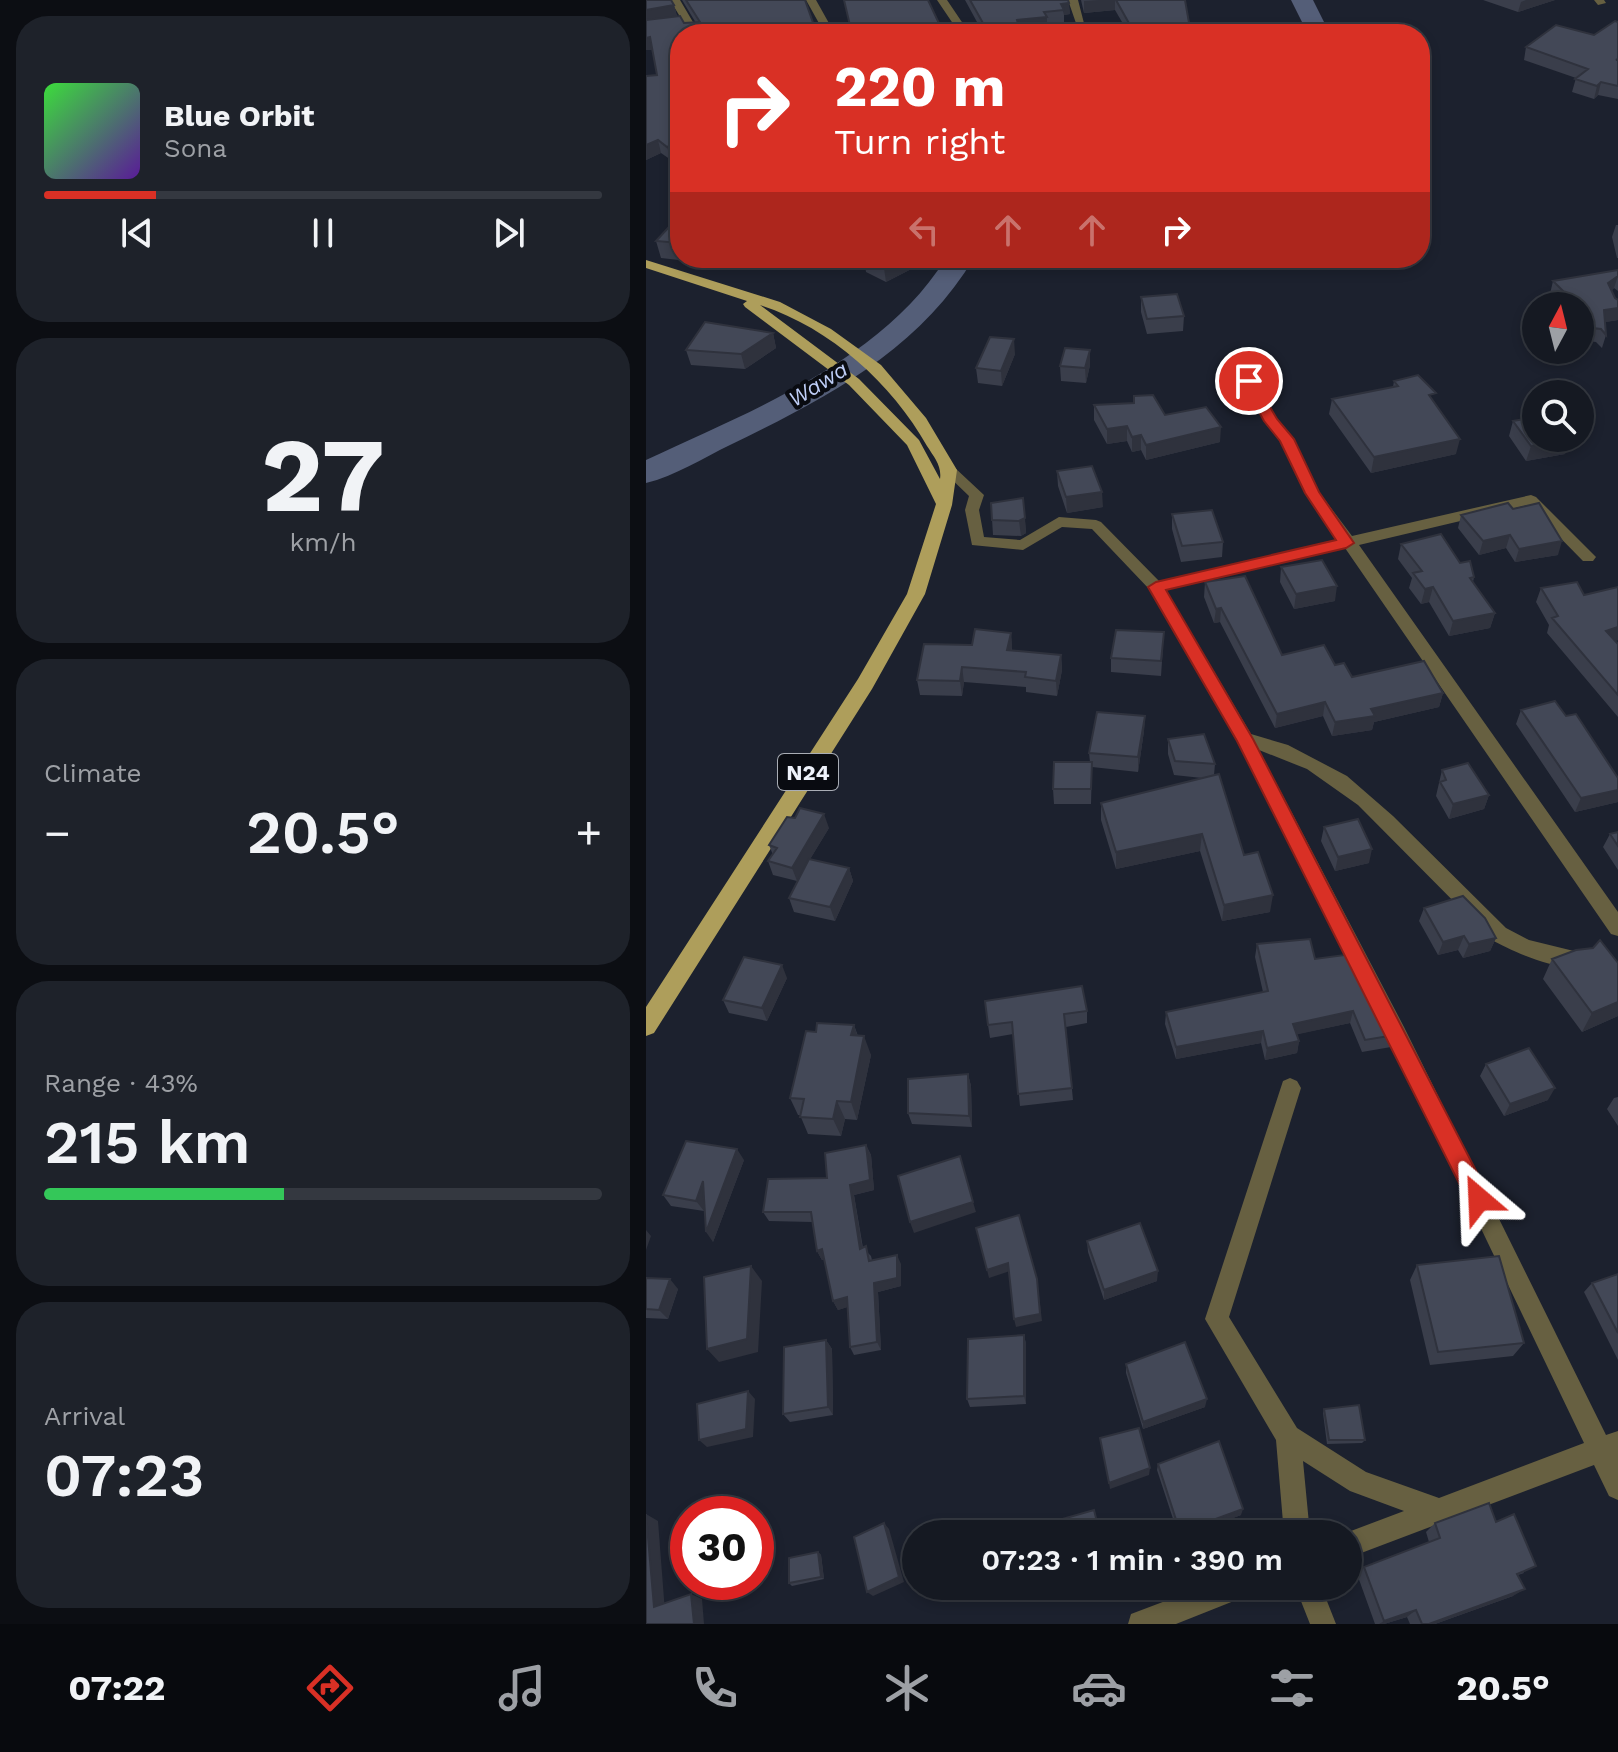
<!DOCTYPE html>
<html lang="en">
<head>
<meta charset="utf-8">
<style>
  :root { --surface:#151922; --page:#1e222a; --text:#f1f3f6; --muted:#9da0a5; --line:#343840; --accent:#d93025 }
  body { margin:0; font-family:"Work Sans",sans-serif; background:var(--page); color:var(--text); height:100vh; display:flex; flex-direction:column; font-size:30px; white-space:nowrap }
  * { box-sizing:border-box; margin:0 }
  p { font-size:26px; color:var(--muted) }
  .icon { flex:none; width:44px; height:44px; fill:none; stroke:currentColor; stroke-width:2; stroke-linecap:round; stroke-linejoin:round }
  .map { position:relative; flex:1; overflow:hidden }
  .panel { display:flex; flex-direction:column; gap:16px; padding:16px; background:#0c0e13; width:646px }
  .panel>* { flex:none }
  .top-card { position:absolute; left:24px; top:24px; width:760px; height:244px; border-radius:32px; box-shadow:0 4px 12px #0003,0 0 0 2px var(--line); background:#d93025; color:#fff; overflow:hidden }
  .needle { width:52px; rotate:7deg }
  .tools { position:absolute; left:876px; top:292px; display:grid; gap:16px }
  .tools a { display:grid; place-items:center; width:72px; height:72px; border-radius:50%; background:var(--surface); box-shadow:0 4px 12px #0003,0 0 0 2px var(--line); font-size:40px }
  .speed { position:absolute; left:24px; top:1496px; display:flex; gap:16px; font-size:40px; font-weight:700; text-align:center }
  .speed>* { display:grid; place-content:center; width:104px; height:104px; border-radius:50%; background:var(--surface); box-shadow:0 4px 12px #0003,0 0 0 2px var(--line); line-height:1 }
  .speed .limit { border:12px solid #d22; background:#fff; color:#111 }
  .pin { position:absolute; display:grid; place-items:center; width:68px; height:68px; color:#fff; margin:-34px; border:4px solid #fff; border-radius:50%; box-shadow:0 2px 8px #0007 }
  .me { position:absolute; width:88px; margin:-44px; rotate:334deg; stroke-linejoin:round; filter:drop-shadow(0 0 6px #0008) }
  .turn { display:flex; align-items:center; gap:28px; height:168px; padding:0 32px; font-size:36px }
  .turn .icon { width:104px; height:104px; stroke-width:2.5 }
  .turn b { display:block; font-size:56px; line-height:68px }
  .lanes { display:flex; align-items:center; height:76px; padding:0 32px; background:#0003; justify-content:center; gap:40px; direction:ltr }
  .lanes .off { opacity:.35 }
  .big { font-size:60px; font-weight:600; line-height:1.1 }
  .panel .widget { flex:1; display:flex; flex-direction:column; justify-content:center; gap:12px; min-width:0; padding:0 28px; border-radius:32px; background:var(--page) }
  .panel .dial { align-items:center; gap:0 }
  .dial b { font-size:104px; line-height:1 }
  .song { display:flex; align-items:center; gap:24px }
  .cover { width:96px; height:96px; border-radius:12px; background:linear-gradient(135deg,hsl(120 70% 55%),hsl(270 70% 35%)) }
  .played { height:8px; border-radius:4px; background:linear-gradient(90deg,var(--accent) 20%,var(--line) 20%) }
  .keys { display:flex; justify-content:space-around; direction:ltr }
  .heat { display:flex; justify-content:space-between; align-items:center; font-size:44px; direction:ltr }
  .charge { height:12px; border-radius:6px; background:linear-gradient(90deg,#34c759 43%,var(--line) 0) }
  .trip { position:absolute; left:256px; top:1520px; width:460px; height:80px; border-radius:40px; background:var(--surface); box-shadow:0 4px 12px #0003,0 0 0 2px var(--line); font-weight:600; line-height:80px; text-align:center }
  .tab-bar { display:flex; height:128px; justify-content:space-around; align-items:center; background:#080a0e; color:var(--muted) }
  .tab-bar .icon { width:56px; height:56px }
  .tab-bar .active { color:var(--accent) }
  .tab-bar b { font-size:36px; color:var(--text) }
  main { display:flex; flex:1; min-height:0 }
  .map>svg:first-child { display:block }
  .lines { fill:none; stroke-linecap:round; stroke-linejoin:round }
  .river { fill:#545e78; fill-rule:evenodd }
  .street { fill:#676041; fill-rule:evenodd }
  .primary { fill:#ae9e5b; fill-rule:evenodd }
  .wall { fill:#3a3e4b }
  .shaded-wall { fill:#2f323d }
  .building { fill:#434857; stroke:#2f323d; stroke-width:2 }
  .route { fill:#d93025; stroke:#8d1f18; stroke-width:2 }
  .labels { text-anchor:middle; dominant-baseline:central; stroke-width:8; stroke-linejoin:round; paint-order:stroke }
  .far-water-label { font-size:22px; font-style:italic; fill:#bfcef7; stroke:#090b11 }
  .shield { fill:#090b11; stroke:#a9adb5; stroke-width:2 }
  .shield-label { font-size:22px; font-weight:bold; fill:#eef2fb }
</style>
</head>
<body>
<main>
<section class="panel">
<div class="widget">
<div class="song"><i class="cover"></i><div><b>Blue Orbit</b><p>Sona</p></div></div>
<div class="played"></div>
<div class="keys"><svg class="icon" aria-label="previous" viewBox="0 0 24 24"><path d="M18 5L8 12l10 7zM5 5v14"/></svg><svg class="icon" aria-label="pause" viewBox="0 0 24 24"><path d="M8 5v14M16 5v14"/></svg><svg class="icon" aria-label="next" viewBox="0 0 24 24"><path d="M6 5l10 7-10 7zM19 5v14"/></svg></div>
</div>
<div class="widget dial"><b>27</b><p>km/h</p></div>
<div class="widget"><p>Climate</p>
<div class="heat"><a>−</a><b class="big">20.5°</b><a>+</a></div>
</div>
<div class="widget"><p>Range · 43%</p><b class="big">215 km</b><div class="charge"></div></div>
<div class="widget"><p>Arrival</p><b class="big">07:23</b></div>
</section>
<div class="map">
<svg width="972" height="1624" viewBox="0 0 972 1624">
  <rect width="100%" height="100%" fill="#1c212e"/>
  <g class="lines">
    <path class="river" d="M645 0H667L684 34H662Z
      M300 258H328C272 351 179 399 84 445 57 458 29 476 0 483V460C106 410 236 361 300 258Z"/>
    <path class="street" d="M24 0H34L54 34H44L39 25 0 29V23L36 20Z
      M160 0H170L189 34H179Z
      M291 0H301L324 34H314Z
      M422 0H432L440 31 432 29Z
      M948 0H958L960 3 952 5Z
      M603 377 608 378 631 419 648 439 673 492 706 536 885 495 890 497 950 557 947 561H937L882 505 713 545 972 912V936L965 934 699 548 520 590 605 734 642 745 701 776 747 816 860 928 883 940 936 953 939 959 936 965C915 973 865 951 846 940L712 805 661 769 613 750 758 1027 960 1435 972 1431V1500L963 1496 948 1465 702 1558V1534H697L758 1511 704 1491 657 1461 664 1534H638L630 1440 559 1319 637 1081 644 1078 651 1081 655 1088 583 1317 651 1428 720 1472 793 1498 938 1443 744 1039 591 741 504 590 446 529 416 527 377 550 326 545 319 510 323 496 296 470 303 466 308 467 338 495 333 510 338 537 374 540 413 517 450 520 455 522 513 581 693 540 659 493 635 440 618 421 596 381Z
      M559 1586H607L603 1595 530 1624H482L485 1614Z
      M649 1586H675L690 1624H664Z"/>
    <path class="primary" d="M0 260 134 302 185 329 235 365 280 418 311 470 306 505 279 594 226 689 8 1033 0 1036V1007L212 679 261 594 290 504 261 445 203 385 99 307 97 304 101 301 0 268ZM114 305C183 327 246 383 281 446 288 457 296 466 294 479L273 440 213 379Z"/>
  </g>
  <path class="wall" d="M36 0H159L34 34V157L25 160 15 153 0 160 11 75 6 50 28 5 31 16 38 23H50Z
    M319 0H422L424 14 418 15V22L401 23V28L337 33Z
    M435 0H539L545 34H483L469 10 438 13Z
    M837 0H909L872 12Z
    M972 22V99L952 95 948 99 926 92 930 78 878 60 880 47 948 35Z
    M34 215V258H100L86 266 15 258 10 241Z
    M970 225H972V258H971L966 237Z
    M218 258H276L277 263 240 282 220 272Z
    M972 270V291L968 288 966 290 969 298 972 300V320L959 322 960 335 956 348 950 342 934 340V306H915L904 294 907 281Z
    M495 297 538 316 537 331 501 334 495 312Z
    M127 333 130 348 99 369 45 365 40 350Z
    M444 350V365L440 383 415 381 414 366Z
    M369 354 356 386 332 383 330 368Z
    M748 381 810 454 725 473 683 414 686 399 747 387Z
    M448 405 519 415 574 442 500 460 495 450 486 452 481 441 461 444 448 420Z
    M867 421 924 439 919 454 880 461 863 436Z
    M411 471 457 507 421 513 412 486Z
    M377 498 380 533 375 536 347 535 345 503Z
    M526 514 577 542 576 557 535 562 526 529Z
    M815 515 912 555 869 562 860 548 833 555 812 528Z
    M755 544 814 563 828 577 827 582 849 613 844 628 803 636 783 602 775 604 763 588 766 578 752 559Z
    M635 567 689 601 648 609 634 582Z
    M559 582 636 655 689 665 706 677 797 693 793 707 728 722 726 730 686 736 677 716 629 728 574 622 568 623 558 597Z
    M972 587V640L969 641 972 644V717L901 633 903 625 890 602 895 588 938 595Z
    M365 633 366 650 415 655 416 670 411 696 380 692V687L318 682 316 696 274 695 271 680 326 645Z
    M517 647 515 676 465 672V658Z
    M875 710 920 716 972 778V802L929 812 870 724Z
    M499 716 498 731 492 772 446 767 445 804H408L407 789 444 762 443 753Z
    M522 739 569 764 568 775 598 855 624 912 576 921 554 851 470 869 455 820V803L556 778 528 775 522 754Z
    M796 770 843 795 838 809 803 819 790 796Z
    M678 827 723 863 689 871 675 841Z
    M183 828 164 859 203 868 207 881 189 921 148 912 143 898 151 881 127 875 122 861 127 855 123 845Z
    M972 832V870L957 847 964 834Z
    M778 908 850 938 844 951 817 958 812 950 792 955 773 921Z
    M611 944 669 959 749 1035 745 1047 716 1052 704 1023 651 1034 653 1041 651 1053 619 1060 615 1043 530 1059 519 1024 520 1012 617 992 609 957Z
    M906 959 972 963V1016L936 1032 897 979Z
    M141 978 121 1021 83 1013 77 1000Z
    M441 1011V1023L420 1027 427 1100 374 1106 367 1034 344 1038 342 1025Z
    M208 1025 212 1036 225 1055 211 1120 199 1119 195 1136 162 1134 154 1115H152L144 1098 170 1032Z
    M840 1064 902 1100 858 1116 834 1076Z
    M322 1074 325 1086 326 1127 266 1124 262 1113Z
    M972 1097V1126L961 1109 968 1098Z
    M220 1145 225 1155 228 1190 208 1195 217 1248 225 1256 226 1260 255 1264V1286L232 1292 235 1350 208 1355 204 1347 201 1307 192 1310 187 1301 178 1259 176 1260 171 1251 166 1222 123 1221 117 1212 181 1178Z
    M98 1160 67 1242 58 1211 25 1206 17 1195Z
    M441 1241 511 1281 458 1300 442 1252Z
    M771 1265 878 1343 867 1356 784 1365 764 1280Z
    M972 1274V1360L938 1292 946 1283Z
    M0 1278 32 1289 22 1319 0 1318Z
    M378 1335 380 1344V1404L324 1407 321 1399Z
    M180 1340 186 1349 187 1415 144 1422 137 1414Z
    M480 1364 559 1407 497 1429 480 1373Z
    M678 1409 719 1440 716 1443 681 1444 677 1413Z
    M512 1464 595 1515 544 1534H532L511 1470Z
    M850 1522 878 1573 872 1575 867 1596 789 1624H764L761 1617 738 1624H729L711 1574 718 1567 783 1542 780 1532 789 1523Z
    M172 1552 175 1555 178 1579 146 1586 143 1583Z"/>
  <path class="shaded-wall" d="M453 0H469V10L438 13V1Z
    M880 0H909L872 12 875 2Z
    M423 3 424 14 418 15 415 4Z
    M28 5 31 17 0 22V10Z
    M401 17V28L371 31V20Z
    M4 37 7 50H0V38Z
    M955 82 952 95 948 99 951 86Z
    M12 140 15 153 0 160V145Z
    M34 142V157L25 160 21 147Z
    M84 258H100L86 266Z
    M256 258H276L277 263 240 282 238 268Z
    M972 276 968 288 958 296 962 283Z
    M972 308V320L954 323 958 310Z
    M127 333 130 348 99 369 95 354Z
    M368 339 369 354 356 386 355 371Z
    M444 350V365L440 383 439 368Z
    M481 426V441L461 444V429Z
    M575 427 574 442 500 460V445Z
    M495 435V450L486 452V437Z
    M814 439 810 454 725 473 728 457Z
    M924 439 919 454 880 461 885 446Z
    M456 492 457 507 421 513 420 497Z
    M379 518 380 533 375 536 373 521Z
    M864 535 860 548 833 555 837 541Z
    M916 541 912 555 869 562 873 549Z
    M691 586 689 601 648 609 650 594Z
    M787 587 783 602 775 604 779 589Z
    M575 608 574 622 568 623 570 609Z
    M849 613 844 628 803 636 807 621Z
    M972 627V640L954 645 960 631Z
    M365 633 366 647 363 665 361 650Z
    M415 655 416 670 411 696 410 681Z
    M316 667 318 682 316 696 314 681Z
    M797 693 793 707 728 722 726 730 686 736 689 722 725 709Z
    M679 702 677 716 629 728 631 714Z
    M499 716 498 731 492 772V757Z
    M972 790V802L929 812 935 798Z
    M843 795 838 809 803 819 807 804Z
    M178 814 183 828 151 881 146 868Z
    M556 834 554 851 470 869V852Z
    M726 849 723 863 689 871 692 857Z
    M203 868 207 881 189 921 184 907Z
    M627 895 624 912 576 921 578 905Z
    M818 936 812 950 792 955 797 942Z
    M850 938 844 951 817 958 823 944Z
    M136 965 141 978 121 1021 116 1008Z
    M972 1002V1016L936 1032 946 1013Z
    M707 1011 704 1023 644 1036 647 1024Z
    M208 1025 214 1044 205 1035Z
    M617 1031 615 1043 530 1059V1047Z
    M218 1036 225 1055 211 1120 205 1102Z
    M653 1041 651 1053 619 1060 621 1048Z
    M322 1074 325 1086 326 1127 323 1116Z
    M909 1088 902 1100 858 1116 864 1104Z
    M191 1101 199 1119 195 1136 187 1119Z
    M220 1145 225 1155 228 1190 208 1195 218 1258 214 1249 204 1185Z
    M91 1149 98 1160 67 1242 60 1232Z
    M57 1181 58 1211 50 1201Z
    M327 1202 330 1212 268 1233 264 1222Z
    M0 1230 5 1236 0 1250Z
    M176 1249 181 1258 176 1260 171 1251Z
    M251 1255 255 1264V1286L232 1292 235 1350 231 1342 228 1283Z
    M362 1263 364 1271 343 1278 341 1270Z
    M105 1266 116 1281 112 1352 73 1362 61 1349Z
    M512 1271 511 1281 458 1300V1290Z
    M24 1279 32 1289 22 1319 13 1310Z
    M392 1287 396 1321 370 1327 368 1319Z
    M201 1297 205 1306 192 1310 187 1301Z
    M378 1335 380 1344V1404L378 1396Z
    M180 1340 186 1349 187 1415 182 1407Z
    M102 1391 109 1399 107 1437 61 1447 53 1440Z
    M561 1399 559 1407 497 1429V1422Z
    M504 1468 503 1475 464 1489 463 1483Z
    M597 1509 595 1515 544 1534H534V1532Z
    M0 1514 12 1521 19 1612 8 1607Z
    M238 1523 243 1529 258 1582 227 1596 221 1592Z
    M172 1552 175 1555 178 1579 175 1577Z
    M425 1586H443L421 1592 419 1588Z
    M879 1589 867 1596 789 1624H783Z
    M45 1594 56 1599 58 1624H48Z
    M770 1610 761 1617 738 1624H733L738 1621Z"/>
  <path class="building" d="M0 0H25L28 5 0 10Z
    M40 0H159L171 34H34V142L21 147 12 140 0 145V76L11 75 4 37 0 38V20L34 16 38 23 54 22Z
    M198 0H282L298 34H206Z
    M324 0H422L423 3 415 4 418 10 398 12 401 17 371 20 375 34H331L342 32Z
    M470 0H539L545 34H489Z
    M969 21 972 22V59L970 60H972V86L955 82 951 86 929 79 942 69 880 47 910 25 948 35Z
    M34 215V243L10 241Z
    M219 258H256L238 268Z
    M972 270V276L962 283 969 298 972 300V308L958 310 960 335 955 329 937 327 936 310 934 306H932L907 281Z
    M531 294 538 316 501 319 495 297Z
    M59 322 127 333 95 354 40 350Z
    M344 337 368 339 355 371 330 368Z
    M419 348 444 350 439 368 414 366Z
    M772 375 790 393 783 395 814 439 728 457 686 399 752 386 748 381Z
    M507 395 519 415 560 407 575 427 500 445 495 435 486 437 481 426 461 429 448 405 488 403V396Z
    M890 417V438L924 439 885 446 867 421Z
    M446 466 456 492 420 497 411 471Z
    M377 498 379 518 373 521 346 520 345 503Z
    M862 503 867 509 893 503 916 541 873 549 864 535 837 541 815 515Z
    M566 510 577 542 536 546 526 514Z
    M795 534 814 563 824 561 828 577 824 578 849 613 807 621 787 587 779 589 767 573 776 571 755 544Z
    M676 560 691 586 650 594 635 567Z
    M599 576 636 655 678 645 689 665 698 663 706 677 778 661 797 693 725 709 729 716 689 722 679 702 631 714 575 608 570 609 559 582Z
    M931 582 938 595 972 587V627L960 631 972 644V695L906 618 912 616 895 588Z
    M329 629 365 633 361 650 415 655 410 681 379 677 380 672 316 667 314 681 271 680 278 644 326 645Z
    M470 630 518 632 515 661 465 658Z
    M909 701 920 716 930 714 972 778V790L935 798 875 710Z
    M451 712 499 716 492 757 443 753Z
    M558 734 569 764 529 761 522 739Z
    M408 762H446L445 789H407Z
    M822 763 843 795 807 804 794 782 800 780 796 770Z
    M573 774 598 855 612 852 627 895 578 905 556 834 470 852 455 803Z
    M154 808 178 814 146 868 122 861 131 848 123 845 141 817 149 818Z
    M712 819 726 849 692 857 678 827Z
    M972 832V846L964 834Z
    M163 859 203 868 184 907 143 898Z
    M817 896 839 918 850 938 823 944 818 936 797 942 778 908Z
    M664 939 669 959 706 954 749 1035 719 1040 707 1011 647 1024 653 1041 621 1048 617 1031 530 1047 520 1012 622 991 611 944Z
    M954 940 972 963V1002L946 1013 906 959 930 950 947 948Z
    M98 957 136 965 116 1008 77 1000Z
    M436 986 441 1011 418 1014 426 1088 372 1094 366 1022 342 1025 339 1001Z
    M171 1023 208 1025 205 1035 218 1036 205 1102 191 1101 187 1119 154 1117 158 1099 144 1098 160 1031 170 1032Z
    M883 1048 909 1088 864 1104 840 1064Z
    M322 1074 323 1116 262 1113V1079Z
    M40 1141 91 1149 60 1232 57 1181 50 1201 17 1195Z
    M220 1145 224 1180 204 1185 214 1249 220 1246 223 1261 251 1255V1278L228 1283 231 1342 204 1347 201 1297 187 1301 176 1249 171 1251 165 1212H117L122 1179 181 1178 179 1153Z
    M314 1156 327 1202 264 1222 252 1176Z
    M373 1215 391 1279 394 1314 368 1319 362 1263 341 1270 330 1228Z
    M494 1223 512 1271 458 1290 441 1241Z
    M853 1256 878 1343 792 1352 771 1265Z
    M105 1266 101 1339 61 1349 58 1277Z
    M972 1274V1333L946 1283Z
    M0 1278 24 1279 13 1310 0 1309Z
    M378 1335V1396L321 1399 322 1339Z
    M180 1340 182 1407 137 1414 138 1347Z
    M539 1342 561 1399 497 1422 480 1364Z
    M102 1391 100 1429 53 1440 51 1404Z
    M713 1405 719 1440H683L678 1409Z
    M493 1428 504 1468 463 1483 454 1438Z
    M573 1441 597 1509 534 1532 512 1464Z
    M843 1503 850 1522 868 1514 890 1566 871 1574 879 1589 783 1624H776L770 1610 738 1621 718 1567 794 1538 789 1523Z
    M448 1510 454 1534H408L406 1522Z
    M0 1514 8 1607 45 1594 48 1624H0Z
    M238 1523 253 1577 221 1592 208 1537Z
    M172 1552 175 1577 143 1583V1558Z"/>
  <path class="route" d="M598 378 609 381 631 419 648 439 673 492 708 543 700 548 520 590 607 739 841 1192 845 1199 841 1207 833 1210 825 1207 591 741 502 587 510 582 690 540 659 493 634 441 618 421 596 381Z"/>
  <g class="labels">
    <g class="far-water-label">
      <text transform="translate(172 384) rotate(-32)">Wawa</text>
    </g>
    <rect class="shield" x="132" y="754" width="60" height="36" rx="6"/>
    <g class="shield-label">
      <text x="162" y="772">N24</text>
    </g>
  </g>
</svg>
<div class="tools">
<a><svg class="needle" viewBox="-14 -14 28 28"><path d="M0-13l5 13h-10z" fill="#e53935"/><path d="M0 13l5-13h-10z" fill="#9da0a5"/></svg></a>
<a><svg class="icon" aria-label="search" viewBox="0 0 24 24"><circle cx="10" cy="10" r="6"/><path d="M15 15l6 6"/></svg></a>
</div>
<div class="speed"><div class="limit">30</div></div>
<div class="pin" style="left:603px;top:381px;background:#d93025"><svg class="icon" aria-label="arrive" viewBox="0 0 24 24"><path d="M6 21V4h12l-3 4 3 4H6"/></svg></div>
<svg class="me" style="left:833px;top:1199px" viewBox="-20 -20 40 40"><path d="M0-17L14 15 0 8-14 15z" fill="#d93025" stroke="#fff" stroke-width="4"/></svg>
<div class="trip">07:23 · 1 min · 390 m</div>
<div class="top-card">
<div class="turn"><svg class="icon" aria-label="right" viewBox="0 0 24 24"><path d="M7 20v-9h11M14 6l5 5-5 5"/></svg><div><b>220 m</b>Turn right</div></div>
<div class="lanes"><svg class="icon off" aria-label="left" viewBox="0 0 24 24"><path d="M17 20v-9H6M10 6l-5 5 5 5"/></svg><svg class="icon off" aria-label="ahead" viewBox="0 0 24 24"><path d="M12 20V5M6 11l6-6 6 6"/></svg><svg class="icon off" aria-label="ahead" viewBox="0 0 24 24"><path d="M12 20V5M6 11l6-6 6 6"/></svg><svg class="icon" aria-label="right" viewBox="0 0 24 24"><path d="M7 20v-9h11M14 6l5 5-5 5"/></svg></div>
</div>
</div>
</main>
<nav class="tab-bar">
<b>07:22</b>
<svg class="icon active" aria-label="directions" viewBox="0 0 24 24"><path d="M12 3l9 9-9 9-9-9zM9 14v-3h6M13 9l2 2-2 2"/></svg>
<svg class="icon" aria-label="music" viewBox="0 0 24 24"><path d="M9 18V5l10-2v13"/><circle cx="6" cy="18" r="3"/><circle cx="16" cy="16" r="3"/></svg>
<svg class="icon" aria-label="phone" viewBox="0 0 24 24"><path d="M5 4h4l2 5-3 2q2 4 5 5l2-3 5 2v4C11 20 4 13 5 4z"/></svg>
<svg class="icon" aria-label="climate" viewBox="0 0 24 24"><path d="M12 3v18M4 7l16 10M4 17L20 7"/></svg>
<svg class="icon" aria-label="car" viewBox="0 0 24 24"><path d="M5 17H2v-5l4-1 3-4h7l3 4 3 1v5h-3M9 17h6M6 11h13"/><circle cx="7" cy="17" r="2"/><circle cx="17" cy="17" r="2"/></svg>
<svg class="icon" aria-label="filters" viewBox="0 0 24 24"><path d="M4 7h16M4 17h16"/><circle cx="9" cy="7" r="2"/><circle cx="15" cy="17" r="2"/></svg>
<b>20.5°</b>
</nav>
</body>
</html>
